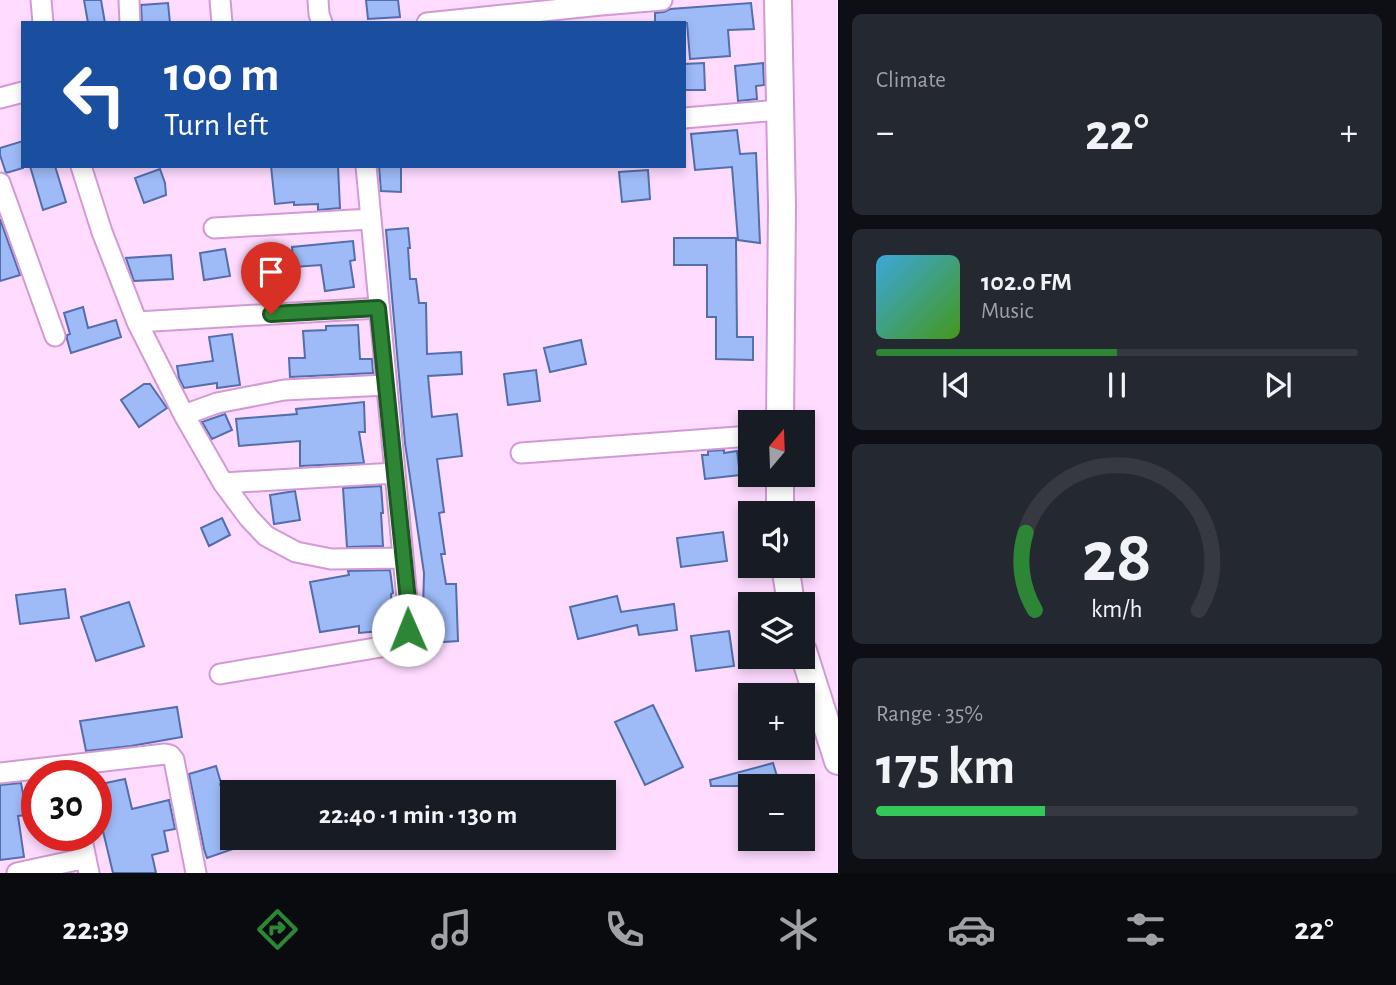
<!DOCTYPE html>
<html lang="en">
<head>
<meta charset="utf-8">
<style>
  :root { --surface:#171b24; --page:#242831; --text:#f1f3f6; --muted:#9ea1a6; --line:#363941; --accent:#2d8636 }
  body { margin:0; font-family:"Alegreya Sans",sans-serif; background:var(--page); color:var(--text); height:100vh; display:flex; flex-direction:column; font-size:26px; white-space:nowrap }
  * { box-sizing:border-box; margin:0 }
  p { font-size:23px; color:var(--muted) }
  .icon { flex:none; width:38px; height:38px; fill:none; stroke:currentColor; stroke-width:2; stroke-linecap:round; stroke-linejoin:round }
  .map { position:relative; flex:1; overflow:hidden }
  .sheet { display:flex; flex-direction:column; gap:14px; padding:14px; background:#0d0f14; width:558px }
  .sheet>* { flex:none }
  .banner { position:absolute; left:21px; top:21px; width:665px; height:147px; border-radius:0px; box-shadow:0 4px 10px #0003; background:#1a4fa0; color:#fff; overflow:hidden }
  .needle { width:46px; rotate:19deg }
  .tools { position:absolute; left:738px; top:410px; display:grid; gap:14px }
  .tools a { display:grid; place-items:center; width:77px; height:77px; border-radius:0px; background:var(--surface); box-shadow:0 4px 10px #0003; font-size:35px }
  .speed { position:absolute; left:21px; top:760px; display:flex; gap:14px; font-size:35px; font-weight:700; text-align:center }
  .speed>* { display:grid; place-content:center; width:91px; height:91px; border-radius:50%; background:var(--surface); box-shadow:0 4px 10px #0003; line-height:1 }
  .speed .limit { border:10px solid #d22; background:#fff; color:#111 }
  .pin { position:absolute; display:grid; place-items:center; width:60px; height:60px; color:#fff; margin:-72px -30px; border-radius:50% 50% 50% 0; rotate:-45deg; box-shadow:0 0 7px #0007 }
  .pin .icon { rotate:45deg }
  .me { position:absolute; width:77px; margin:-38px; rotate:359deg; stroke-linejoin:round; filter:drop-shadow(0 0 5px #0008) }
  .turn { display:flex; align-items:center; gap:24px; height:147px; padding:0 28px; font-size:32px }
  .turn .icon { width:91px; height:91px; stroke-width:2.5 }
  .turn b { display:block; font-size:49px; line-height:60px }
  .big { font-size:52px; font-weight:700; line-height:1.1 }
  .sheet .tile { flex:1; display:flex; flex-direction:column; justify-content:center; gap:10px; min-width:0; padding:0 24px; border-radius:10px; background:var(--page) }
  .sheet .dial { align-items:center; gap:0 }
  .dial svg { height:182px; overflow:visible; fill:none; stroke:var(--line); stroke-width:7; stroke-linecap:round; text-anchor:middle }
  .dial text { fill:var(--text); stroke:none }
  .song { display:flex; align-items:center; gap:21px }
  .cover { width:84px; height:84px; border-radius:10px; background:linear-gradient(135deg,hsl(200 70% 55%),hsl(100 70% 35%)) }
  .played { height:7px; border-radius:4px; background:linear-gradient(90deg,var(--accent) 50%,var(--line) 50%) }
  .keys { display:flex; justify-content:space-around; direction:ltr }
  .heat { display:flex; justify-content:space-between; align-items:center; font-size:38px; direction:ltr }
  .charge { height:10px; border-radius:5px; background:linear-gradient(90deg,#34c759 35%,var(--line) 0) }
  .trip { position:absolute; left:220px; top:780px; width:396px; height:70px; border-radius:0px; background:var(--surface); box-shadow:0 4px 10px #0003; font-weight:700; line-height:70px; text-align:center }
  .dock { display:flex; height:112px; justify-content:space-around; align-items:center; background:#090b0e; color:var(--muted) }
  .dock .icon { width:49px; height:49px }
  .dock .on { color:var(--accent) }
  .dock b { font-size:32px; color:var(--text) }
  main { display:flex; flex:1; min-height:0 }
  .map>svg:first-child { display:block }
  .building { fill:#9ebbf8; stroke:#526eab; stroke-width:2 }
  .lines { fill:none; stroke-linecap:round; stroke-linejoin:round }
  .street-casing { stroke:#d29ad5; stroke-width:23 }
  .secondary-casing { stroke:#d29ad5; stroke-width:30 }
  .street { stroke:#fff; stroke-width:19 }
  .secondary { stroke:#fff; stroke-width:26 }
  .route-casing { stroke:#1d5723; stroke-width:18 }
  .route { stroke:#2d8636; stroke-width:12 }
</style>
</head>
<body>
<main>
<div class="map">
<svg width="838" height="873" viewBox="0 0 838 873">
  <rect width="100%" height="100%" fill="#fedbff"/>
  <path class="building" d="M84 0H101L105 23H88Z
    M366 0H398L400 17 368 19Z
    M168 3 170 23H142L141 5Z
    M751 3 754 29 728 30 730 56 690 59 687 23H655V13L664 12 670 9Z
    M704 63 705 90H684V64Z
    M763 63 764 85 756 86 757 99 738 101 735 66Z
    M737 130 740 154 756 153 760 243 738 240 732 167 695 170 691 134Z
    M23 141V168L6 173 0 155V148Z
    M30 166H55L66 202 43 210Z
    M271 166H338L340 208 318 210V204L294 205V202L275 204Z
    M379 166H401V192L381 191Z
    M160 169 165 183 166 195 144 203 135 178Z
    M648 170 650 199 622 202 619 172Z
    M0 219 20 275 0 281Z
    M408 228 410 248H408L410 279H416L419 303H426L427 354 461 352 462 374 428 376 432 417 457 414 462 456 437 459 444 512 439 513 445 554H441L446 584H456L458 641 429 643 426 609H423L424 573 405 443 386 230Z
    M674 238H736L737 337H753V360L716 359V317H707V265H674Z
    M353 241 355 260 350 261 354 287 325 291 321 265 294 267 292 247Z
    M225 249 230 276 204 280 200 253Z
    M171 255 173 279 134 281 126 258Z
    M83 307 88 328 116 320 121 337 71 353 67 339V335L70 334 64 313Z
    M358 325 360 359H372L373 373 290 377 289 358H305L303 331 326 330V326Z
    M232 334 240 385 217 388V383L184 388 179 378 177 366 213 361 209 337Z
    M581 340 586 364 550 372 544 348Z
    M536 370 540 401 508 405 504 374Z
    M144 384H150L167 408 139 427 121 400Z
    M364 402 365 432H359L364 463 300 466V441L239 446 236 419 297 414 296 409Z
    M225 414 232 430 212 439 202 422Z
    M724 450V453L737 451 740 475 705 479 702 455H708V451Z
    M381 486 383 513H381L383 546 347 547 343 488Z
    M295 491 300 520 274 524 270 495Z
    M222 518 230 535 209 546 201 528Z
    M723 532 727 561 681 567 677 538Z
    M390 570 393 593 391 594 394 629 392 630 359 633V626L320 632 310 582 349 575 348 571Z
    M65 589 69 618 20 624 16 595Z
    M617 596 621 612 674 604 677 630 639 635 637 625 578 639 570 607Z
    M129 602 144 646 96 661 81 617Z
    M729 631 734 666 696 671 691 636Z
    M653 705 683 767 645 785 615 722Z
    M177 707 182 737 131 746 86 751 80 721Z
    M773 763 780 786H711L710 780Z
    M216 766 221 783 220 784 230 815 228 816 233 829V838H236L239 847 207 858 204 849 189 774Z
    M125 779 132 809 169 800 175 829 164 831 168 851 152 855 156 873H113L96 802V785Z
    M21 783 27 815 18 816 24 857 0 860V785Z"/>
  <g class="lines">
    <g class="street-casing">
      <path id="street" d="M41 0 43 23
        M129 0 130 23
        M220 0 222 23
        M318 0 319 14 322 23
        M427 23 601 5 662 0
        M0 98 23 92
        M684 118 780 110
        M81 166 102 232 137 322 184 415 223 483 249 518 266 536 296 552 331 559 403 558
        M0 183 55 336
        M214 228 370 219
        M137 322 378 308
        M184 415 217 403 284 390 386 385
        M521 453 751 436
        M223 483 395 473
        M220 674 387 646C402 642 407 635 409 620L366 166
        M0 773 165 754 170 755 174 760 196 873
        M81 835 89 873
        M17 873 86 858"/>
    </g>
    <g class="secondary-casing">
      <path id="secondary" d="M778 0 782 206 780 422
        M780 474V513
        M785 565 791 604
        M803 651 838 761"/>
    </g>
    <use href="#street" class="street"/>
    <use href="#secondary" class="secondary"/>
  </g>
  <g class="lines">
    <g class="route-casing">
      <path id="route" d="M271 314 378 308 410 620 408 630"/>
    </g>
    <use href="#route" class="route"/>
  </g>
</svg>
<div class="tools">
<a><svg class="needle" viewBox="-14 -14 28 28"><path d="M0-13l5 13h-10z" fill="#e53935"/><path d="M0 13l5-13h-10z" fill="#9ea1a6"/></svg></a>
<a><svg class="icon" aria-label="sound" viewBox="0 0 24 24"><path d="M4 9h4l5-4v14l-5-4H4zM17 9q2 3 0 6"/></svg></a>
<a><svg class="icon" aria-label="layers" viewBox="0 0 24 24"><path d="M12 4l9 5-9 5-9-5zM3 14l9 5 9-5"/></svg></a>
<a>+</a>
<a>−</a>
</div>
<div class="speed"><div class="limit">30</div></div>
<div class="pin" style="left:271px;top:314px;background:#d93025"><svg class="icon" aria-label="arrive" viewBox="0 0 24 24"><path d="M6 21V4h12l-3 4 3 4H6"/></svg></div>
<svg class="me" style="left:408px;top:630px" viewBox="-20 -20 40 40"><circle r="19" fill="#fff"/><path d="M0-13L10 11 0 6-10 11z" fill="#2d8636"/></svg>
<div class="trip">22:40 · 1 min · 130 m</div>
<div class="banner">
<div class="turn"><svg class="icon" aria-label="left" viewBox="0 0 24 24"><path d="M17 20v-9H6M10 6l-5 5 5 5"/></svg><div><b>100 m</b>Turn left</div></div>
</div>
</div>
<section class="sheet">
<div class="tile"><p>Climate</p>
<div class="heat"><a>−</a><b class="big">22°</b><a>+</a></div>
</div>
<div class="tile">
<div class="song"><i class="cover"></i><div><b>102.0 FM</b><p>Music</p></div></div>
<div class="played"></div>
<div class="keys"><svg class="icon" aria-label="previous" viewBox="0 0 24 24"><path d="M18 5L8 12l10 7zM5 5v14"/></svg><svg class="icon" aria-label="pause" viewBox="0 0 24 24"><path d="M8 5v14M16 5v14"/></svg><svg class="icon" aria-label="next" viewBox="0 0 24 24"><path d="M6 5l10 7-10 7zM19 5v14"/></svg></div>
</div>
<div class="tile dial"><svg viewBox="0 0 100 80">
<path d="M14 69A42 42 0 1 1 86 69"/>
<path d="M14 69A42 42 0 0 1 10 35" stroke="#2d8636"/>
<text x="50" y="56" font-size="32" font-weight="700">28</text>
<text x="50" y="72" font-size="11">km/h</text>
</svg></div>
<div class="tile"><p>Range · 35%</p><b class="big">175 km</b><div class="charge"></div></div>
</section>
</main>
<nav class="dock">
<b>22:39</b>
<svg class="icon on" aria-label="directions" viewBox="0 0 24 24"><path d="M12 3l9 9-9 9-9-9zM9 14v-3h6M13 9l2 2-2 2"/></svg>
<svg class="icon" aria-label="music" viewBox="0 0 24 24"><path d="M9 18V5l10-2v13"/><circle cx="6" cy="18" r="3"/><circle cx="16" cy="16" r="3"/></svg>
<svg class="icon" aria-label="phone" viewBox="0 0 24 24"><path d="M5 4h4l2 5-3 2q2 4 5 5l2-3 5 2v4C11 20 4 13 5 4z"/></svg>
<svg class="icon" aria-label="climate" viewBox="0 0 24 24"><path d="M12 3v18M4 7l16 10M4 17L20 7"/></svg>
<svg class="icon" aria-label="car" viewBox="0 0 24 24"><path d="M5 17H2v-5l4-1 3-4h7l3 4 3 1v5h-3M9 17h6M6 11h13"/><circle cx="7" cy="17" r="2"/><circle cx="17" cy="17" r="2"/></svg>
<svg class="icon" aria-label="filters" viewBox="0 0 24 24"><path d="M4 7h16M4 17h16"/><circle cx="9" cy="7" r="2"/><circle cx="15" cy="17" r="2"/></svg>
<b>22°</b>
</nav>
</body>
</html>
